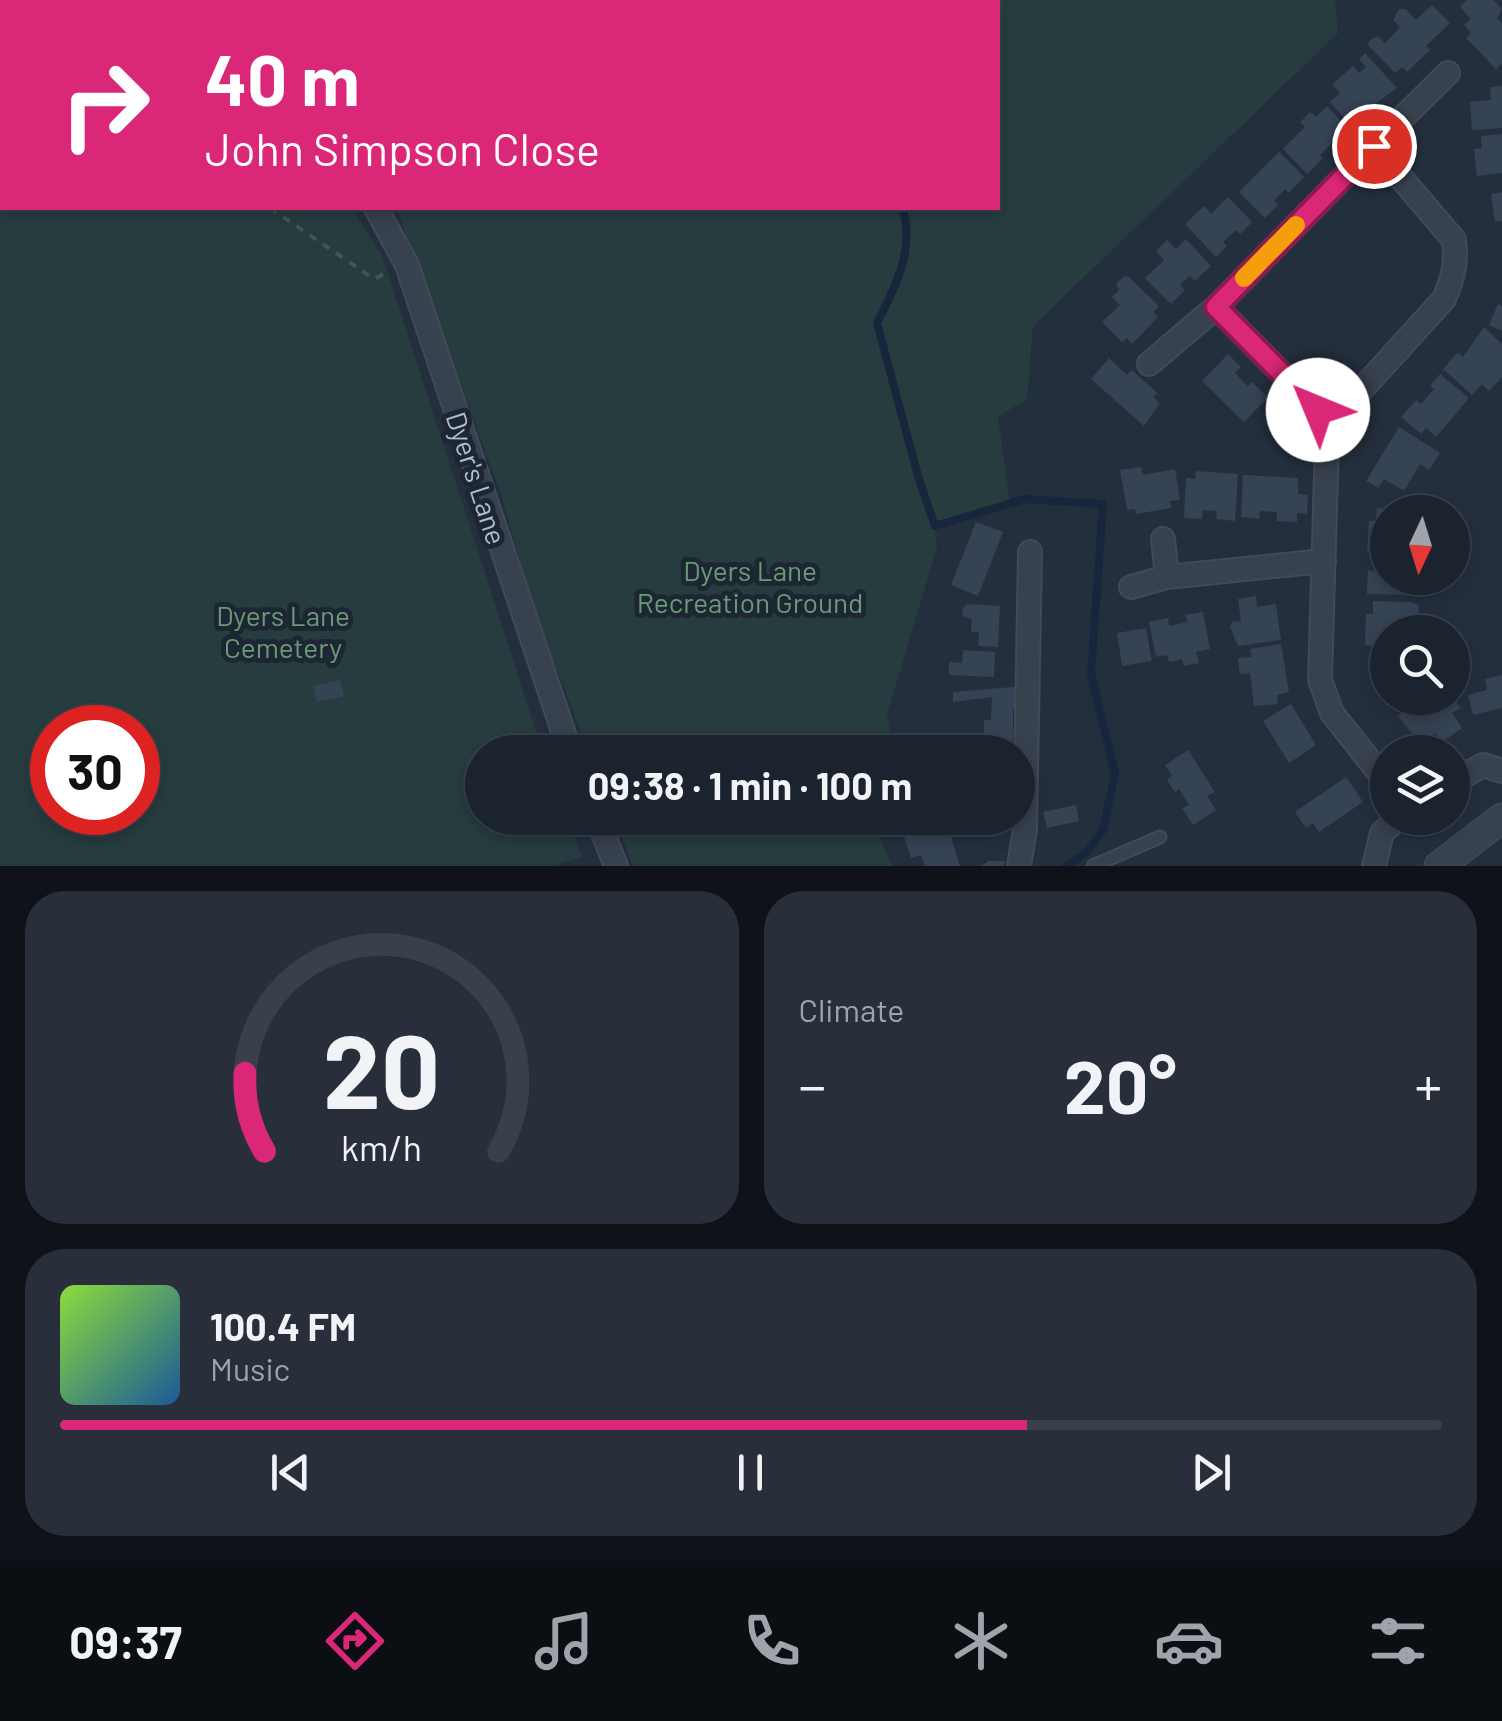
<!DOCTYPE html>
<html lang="en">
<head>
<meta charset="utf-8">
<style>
  :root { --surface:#1b232e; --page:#282f3a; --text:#f1f3f6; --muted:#a0a4aa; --line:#39404a; --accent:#db2777 }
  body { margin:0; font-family:Barlow,sans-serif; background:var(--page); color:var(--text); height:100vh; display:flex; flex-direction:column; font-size:38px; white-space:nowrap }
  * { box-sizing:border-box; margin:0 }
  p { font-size:32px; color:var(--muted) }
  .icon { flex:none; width:55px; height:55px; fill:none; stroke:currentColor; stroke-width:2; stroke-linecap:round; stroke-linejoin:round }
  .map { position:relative; height:866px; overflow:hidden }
  .panel { display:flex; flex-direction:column; gap:25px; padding:25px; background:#0f1319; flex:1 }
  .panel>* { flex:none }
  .banner { position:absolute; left:0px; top:0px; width:1000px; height:210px; box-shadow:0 5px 15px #0003,0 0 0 2px var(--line); background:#db2777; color:#fff; overflow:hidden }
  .needle { width:65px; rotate:184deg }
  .buttons { position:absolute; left:1370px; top:495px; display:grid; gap:20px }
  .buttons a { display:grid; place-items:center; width:100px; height:100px; border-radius:50%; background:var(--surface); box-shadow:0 5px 15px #0003,0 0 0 2px var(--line); font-size:50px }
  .speed { position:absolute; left:30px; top:705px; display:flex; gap:20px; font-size:50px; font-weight:700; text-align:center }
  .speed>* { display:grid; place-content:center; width:130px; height:130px; border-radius:50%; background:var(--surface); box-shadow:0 5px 15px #0003,0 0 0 2px var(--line); line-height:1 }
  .speed .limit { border:15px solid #d22; background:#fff; color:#111 }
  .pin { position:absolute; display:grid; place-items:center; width:85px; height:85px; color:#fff; margin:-42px; border:5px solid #fff; border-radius:50%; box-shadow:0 2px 10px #0007 }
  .me { position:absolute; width:110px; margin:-55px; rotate:315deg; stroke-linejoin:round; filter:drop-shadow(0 0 8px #0008) }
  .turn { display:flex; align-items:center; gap:35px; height:210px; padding:0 40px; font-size:45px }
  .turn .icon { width:130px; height:130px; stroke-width:2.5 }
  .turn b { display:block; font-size:70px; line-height:85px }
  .big { font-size:75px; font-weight:700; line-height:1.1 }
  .panel .tile { flex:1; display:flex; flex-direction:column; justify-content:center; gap:15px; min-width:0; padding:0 35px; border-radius:40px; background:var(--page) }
  .panel .dial { align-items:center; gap:0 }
  .dial svg { height:260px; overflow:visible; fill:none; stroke:var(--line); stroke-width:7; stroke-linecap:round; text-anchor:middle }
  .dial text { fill:var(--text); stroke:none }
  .song { display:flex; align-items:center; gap:30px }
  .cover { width:120px; height:120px; border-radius:15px; background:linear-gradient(135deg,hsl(90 70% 55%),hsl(210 70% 35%)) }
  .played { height:10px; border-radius:5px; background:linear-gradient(90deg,var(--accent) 70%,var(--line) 70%) }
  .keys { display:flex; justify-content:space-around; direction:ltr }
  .heat { display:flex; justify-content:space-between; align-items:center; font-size:55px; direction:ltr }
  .panel .tiles { flex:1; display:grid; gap:25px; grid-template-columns:1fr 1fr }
  .tile:last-child { grid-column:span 2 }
  .trip { position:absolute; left:465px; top:735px; width:570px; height:100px; border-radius:50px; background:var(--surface); box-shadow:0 5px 15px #0003,0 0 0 2px var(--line); font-weight:700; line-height:100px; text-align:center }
  .tabs { display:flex; height:160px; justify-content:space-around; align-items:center; background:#0b0e12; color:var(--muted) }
  .tabs .icon { width:70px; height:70px }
  .tabs .current { color:var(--accent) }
  .tabs b { font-size:45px; color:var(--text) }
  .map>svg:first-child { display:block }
  .green { fill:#263c3f; fill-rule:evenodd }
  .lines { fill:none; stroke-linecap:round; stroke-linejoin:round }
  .stream { stroke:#17263c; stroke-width:8 }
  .building { fill:#364354 }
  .service-casing { stroke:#414a57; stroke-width:15 }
  .minor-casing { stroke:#414a57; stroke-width:26 }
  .tertiary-casing { stroke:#414a57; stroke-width:31 }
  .path { stroke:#3f5557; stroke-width:4; stroke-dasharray:8 8; stroke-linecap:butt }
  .service { stroke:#38414e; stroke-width:11 }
  .minor { stroke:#38414e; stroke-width:22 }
  .tertiary { stroke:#38414e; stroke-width:28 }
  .route-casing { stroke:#8e194d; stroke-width:25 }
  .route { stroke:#db2777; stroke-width:18 }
  .slow { stroke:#f59e0b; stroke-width:18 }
  .labels { text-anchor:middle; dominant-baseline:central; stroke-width:10; stroke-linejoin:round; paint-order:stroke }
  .street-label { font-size:28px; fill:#b4bcc9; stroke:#1d2633 }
  .park-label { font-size:28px; fill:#6b9a76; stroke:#1d2633 }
</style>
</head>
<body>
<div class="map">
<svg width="1502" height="866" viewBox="0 0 1502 866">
  <rect width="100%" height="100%" fill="#242f3e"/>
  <path class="green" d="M0 0 150 2H2V208H352L382 255 543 752H482V818H567L582 857 550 866H0ZM52 728H138V812H52Z
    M310 0H1335L1338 33 1033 326 1027 399 998 417 1010 503 935 526 937 547 887 715 895 752H589L534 611 502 497 396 208H998V2H303Z
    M614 818H871L892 866H633Z"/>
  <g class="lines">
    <path class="stream" d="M887 2 888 0
      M902 208C916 247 895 288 877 323L918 476 935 526 1025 499 1103 504 1091 674 1115 774 1103 830 1087 852 1066 866"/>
  </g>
  <path class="building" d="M1467 0H1493L1502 9 1497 18 1502 23V63L1496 69 1466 38 1471 33 1464 25 1471 19 1460 7Z
    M1432 5 1450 23 1426 46 1430 50 1407 72 1402 67 1395 73 1368 45 1369 41 1378 36 1385 43 1400 27 1393 20 1399 9H1406L1416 20Z
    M1365 53 1397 88 1366 111 1369 115 1354 129 1330 102 1340 93 1332 85 1353 66 1359 73 1366 67 1359 59Z
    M1502 86V128L1472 130 1470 102 1491 100 1490 87Z
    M1327 106 1352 132 1336 147 1332 143 1320 155 1323 158 1307 174 1283 149 1305 127 1300 122 1310 112 1316 117Z
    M1502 134V173L1477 176 1474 149 1482 148 1481 136Z
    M1279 152 1304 177 1289 193 1285 189 1274 201 1278 205 1265 218 1239 192Z
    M1502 192V221L1495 222 1491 194Z
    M1228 197 1252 222 1240 234 1236 230 1223 242 1227 246 1216 257 1185 224 1204 206 1211 214Z
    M1186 239 1211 266 1195 281 1190 276 1180 285 1185 290 1171 304 1145 278 1164 260 1156 251 1167 240 1176 249Z
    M1124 276 1129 277 1159 306 1153 312 1158 317 1132 344 1127 338 1122 342 1102 322 1120 305 1112 297 1119 290 1116 284Z
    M1498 304 1502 306V331L1489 325Z
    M1484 327 1502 344V377L1489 391 1482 384 1472 395 1443 369 1458 352 1463 357Z
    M1228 354 1241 367 1235 373 1248 386 1252 382 1268 398 1244 422 1202 381Z
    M1109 358 1127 375 1132 370 1157 393 1153 397 1160 403 1144 426 1091 379Z
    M1440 374 1469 398 1436 437 1426 428 1421 434 1401 417 1416 400 1421 404 1434 389 1430 386Z
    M1399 427 1440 453 1429 470 1420 464 1404 491 1384 479 1378 488 1366 481Z
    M1141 467 1143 475 1175 469 1180 500 1170 501 1171 508 1136 514 1135 509 1127 510 1120 470Z
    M1196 471 1238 474 1235 521 1216 519 1217 511 1203 510 1202 519 1184 518 1186 478 1195 479Z
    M1243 475 1298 478V494L1308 495 1307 514 1297 513V522L1277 521V512L1260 511 1259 519 1241 517Z
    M1377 508 1405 510V512H1388V552L1367 551 1369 521H1376Z
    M976 522 1003 532 978 596 951 585Z
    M1375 558 1388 559V578H1417V595L1367 594 1368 570 1375 571Z
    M1256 596 1257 607 1276 604 1281 640 1238 646 1230 627 1232 622 1241 621 1238 599Z
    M1373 601 1411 602 1418 605 1419 612 1415 617H1408V627H1386V645H1365L1366 614H1373Z
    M967 604 1000 606 998 647 978 646 979 632H971L972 619 962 616 963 608Z
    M1203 612 1210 649 1196 652 1199 663 1184 666 1182 659 1169 662 1167 655 1156 657 1149 622 1168 618 1169 626 1187 622 1185 615Z
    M1146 628 1152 661 1122 666 1117 633Z
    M1281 644 1289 692 1277 695 1278 704 1254 706 1250 673 1240 674 1238 658 1251 657 1250 649Z
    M963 650 995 652 994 677 949 675V662L962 663Z
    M1502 675V708L1473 715 1468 695 1487 690 1485 679Z
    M340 680 344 696 317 702 313 686Z
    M1023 686 1022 709H1013V752H948V743L984 742V720H991L992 697 953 702V692Z
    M1424 698H1453L1461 708 1452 713 1462 728 1442 742 1435 733 1420 743 1398 716Z
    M1291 704 1316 745 1289 763 1263 721Z
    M1188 750 1215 792 1207 796 1216 810 1193 825 1182 808 1189 805 1179 789 1175 792 1167 780 1172 776 1165 765Z
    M1346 777 1363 802 1319 832 1313 823 1306 828 1295 812Z
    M1076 805 1079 821 1047 828 1043 812Z
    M898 818H945L960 866H925L921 855 911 858Z
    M989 861H1005L1004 866H981Z"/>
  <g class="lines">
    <g class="service-casing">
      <path id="service" d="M1093 866 1160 837"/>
    </g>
    <g class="minor-casing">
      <path id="minor" d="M168 0 171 2
        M376 208 407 265 570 752
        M1216 307 1318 410 1335 419
        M1149 364 1216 307 1374 146
        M1163 539 1167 577
        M1131 587 1167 577 1324 561
        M1452 783 1483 765 1502 771
        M1388 784 1332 713 1320 680 1327 440 1335 419 1444 299C1453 278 1457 263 1454 240L1374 146 1448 73
        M597 818 616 866
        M1019 866 1025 829 1030 552
        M1374 866 1382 833 1398 818"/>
    </g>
    <g class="tertiary-casing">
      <path id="tertiary" d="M1439 866 1502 818"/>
    </g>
    <path class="path" d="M0 21 2 23
      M270 208 374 279 384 274"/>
    <use href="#service" class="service"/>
    <use href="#minor" class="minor"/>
    <use href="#tertiary" class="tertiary"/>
  </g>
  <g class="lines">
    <g class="route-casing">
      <path id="route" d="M1318 410 1216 307 1374 146"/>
    </g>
    <use href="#route" class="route"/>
    <path class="slow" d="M1244 278 1296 225"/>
  </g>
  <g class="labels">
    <g class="street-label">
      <text transform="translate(477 478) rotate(72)">Dyer's Lane</text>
    </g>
    <g class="park-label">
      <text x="750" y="570">Dyers Lane<tspan x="750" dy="32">Recreation Ground</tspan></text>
      <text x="283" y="615">Dyers Lane<tspan x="283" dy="32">Cemetery</tspan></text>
    </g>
  </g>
</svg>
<div class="buttons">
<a><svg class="needle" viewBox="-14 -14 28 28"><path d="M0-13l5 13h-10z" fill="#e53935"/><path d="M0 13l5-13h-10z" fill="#a0a4aa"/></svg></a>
<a><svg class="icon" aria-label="search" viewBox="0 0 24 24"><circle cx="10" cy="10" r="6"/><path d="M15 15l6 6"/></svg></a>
<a><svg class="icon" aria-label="layers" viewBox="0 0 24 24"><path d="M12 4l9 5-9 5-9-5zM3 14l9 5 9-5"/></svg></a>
</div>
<div class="speed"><div class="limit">30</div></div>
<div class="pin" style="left:1374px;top:146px;background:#d93025"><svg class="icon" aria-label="arrive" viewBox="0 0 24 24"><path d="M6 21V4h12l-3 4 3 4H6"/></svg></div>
<svg class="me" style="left:1318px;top:410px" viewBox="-20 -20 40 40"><circle r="19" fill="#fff"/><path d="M0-13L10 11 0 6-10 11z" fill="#db2777"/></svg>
<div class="trip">09:38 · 1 min · 100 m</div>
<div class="banner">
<div class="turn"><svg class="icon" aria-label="right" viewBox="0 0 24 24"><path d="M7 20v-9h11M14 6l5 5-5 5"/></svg><div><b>40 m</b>John Simpson Close</div></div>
</div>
</div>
<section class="panel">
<div class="tiles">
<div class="tile dial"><svg viewBox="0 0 100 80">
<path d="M14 69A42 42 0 1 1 86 69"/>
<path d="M14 69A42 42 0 0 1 8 45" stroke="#db2777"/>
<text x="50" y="56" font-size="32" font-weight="700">20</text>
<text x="50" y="72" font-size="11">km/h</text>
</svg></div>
<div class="tile"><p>Climate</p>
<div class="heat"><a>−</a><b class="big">20°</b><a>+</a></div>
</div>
<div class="tile">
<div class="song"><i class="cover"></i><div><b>100.4 FM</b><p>Music</p></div></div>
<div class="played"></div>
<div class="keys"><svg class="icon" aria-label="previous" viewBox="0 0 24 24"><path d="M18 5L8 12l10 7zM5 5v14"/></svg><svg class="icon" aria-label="pause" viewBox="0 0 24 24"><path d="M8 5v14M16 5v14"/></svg><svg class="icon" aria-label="next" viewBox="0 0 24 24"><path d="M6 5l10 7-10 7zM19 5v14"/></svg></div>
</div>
</div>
</section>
<nav class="tabs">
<b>09:37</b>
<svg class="icon current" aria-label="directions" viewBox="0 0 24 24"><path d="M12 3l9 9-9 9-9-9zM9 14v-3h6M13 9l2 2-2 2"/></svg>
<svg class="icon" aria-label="music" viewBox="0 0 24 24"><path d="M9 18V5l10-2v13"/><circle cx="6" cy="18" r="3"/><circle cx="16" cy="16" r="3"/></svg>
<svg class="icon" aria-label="phone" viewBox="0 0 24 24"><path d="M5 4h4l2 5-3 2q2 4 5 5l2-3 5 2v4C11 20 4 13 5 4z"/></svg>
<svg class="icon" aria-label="climate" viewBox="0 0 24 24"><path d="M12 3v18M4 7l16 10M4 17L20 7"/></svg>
<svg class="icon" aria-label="car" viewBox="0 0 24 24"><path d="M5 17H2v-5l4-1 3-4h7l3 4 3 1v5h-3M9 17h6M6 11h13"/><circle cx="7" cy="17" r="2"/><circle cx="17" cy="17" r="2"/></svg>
<svg class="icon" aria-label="filters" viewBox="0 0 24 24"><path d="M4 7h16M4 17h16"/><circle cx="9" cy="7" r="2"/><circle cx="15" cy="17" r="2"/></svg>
</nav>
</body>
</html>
